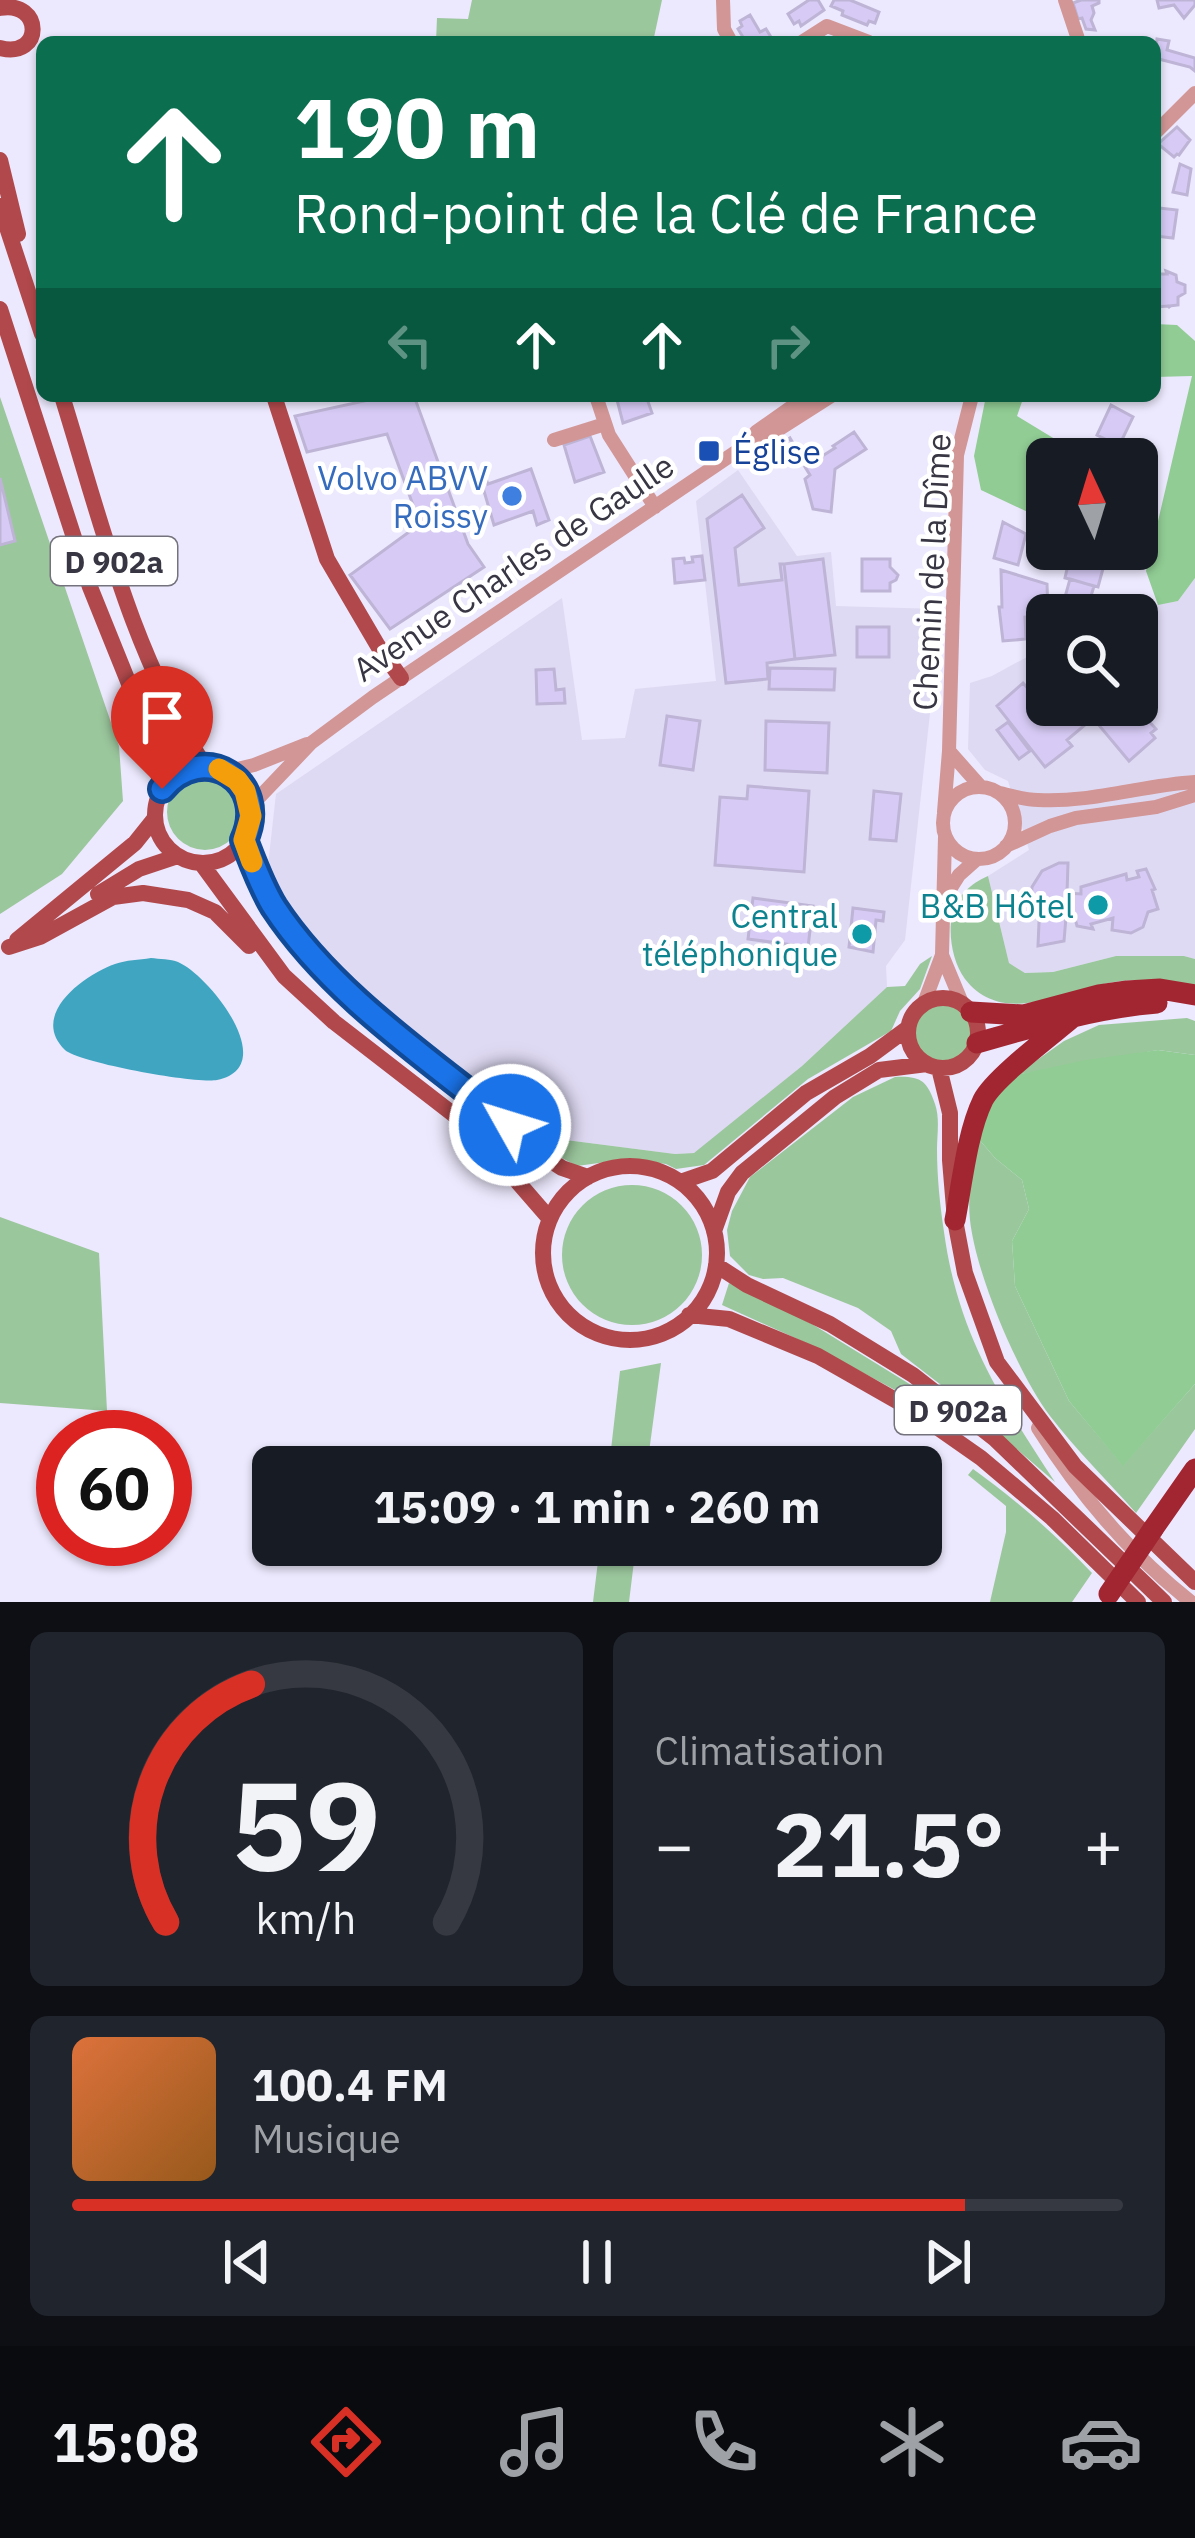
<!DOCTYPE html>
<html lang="fr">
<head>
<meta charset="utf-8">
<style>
  :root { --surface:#171b24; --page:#20242c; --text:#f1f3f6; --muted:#9ea1a6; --line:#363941; --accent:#d93025 }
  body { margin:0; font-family:"IBM Plex Sans",sans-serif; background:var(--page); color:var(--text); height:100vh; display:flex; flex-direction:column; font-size:45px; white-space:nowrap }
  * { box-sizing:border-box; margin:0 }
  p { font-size:39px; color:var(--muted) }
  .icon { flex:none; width:66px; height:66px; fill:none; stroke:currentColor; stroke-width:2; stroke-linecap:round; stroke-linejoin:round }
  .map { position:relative; height:1602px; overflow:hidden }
  .details { display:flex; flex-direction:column; gap:30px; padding:30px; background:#0d0f14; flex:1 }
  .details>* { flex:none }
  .top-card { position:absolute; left:36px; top:36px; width:1125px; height:366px; border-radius:18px; box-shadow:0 3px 9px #0004; background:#0b6e4f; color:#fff; overflow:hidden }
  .needle { width:78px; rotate:356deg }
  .tools { position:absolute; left:1026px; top:438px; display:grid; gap:24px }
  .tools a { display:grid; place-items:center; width:132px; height:132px; border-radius:18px; background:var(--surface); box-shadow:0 3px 9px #0004; font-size:60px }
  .speed { position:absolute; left:36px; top:1410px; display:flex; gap:24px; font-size:60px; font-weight:700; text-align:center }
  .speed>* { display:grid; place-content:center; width:156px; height:156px; border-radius:50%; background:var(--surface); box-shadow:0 3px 9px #0004; line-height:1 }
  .speed .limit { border:18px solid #d22; background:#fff; color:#111 }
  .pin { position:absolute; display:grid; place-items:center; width:102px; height:102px; color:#fff; margin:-123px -51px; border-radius:50% 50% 50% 0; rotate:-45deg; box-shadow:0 0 12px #0007 }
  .pin .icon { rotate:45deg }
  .me { position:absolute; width:132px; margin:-66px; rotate:309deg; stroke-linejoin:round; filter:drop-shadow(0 0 9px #0008) }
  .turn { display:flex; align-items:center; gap:42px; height:252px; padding:0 60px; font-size:54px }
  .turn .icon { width:156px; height:156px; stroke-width:2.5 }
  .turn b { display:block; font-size:84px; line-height:102px }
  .lanes { display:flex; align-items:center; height:114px; padding:0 60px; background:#0003; justify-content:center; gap:60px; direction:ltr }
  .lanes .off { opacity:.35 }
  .big { font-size:90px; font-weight:700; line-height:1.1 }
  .details .widget { flex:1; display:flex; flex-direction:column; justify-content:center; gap:18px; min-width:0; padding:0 42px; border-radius:18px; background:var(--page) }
  .details .dial { align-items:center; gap:0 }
  .dial svg { height:312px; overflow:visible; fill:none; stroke:var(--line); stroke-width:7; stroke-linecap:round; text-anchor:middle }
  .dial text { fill:var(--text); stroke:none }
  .song { display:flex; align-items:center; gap:36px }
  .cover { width:144px; height:144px; border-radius:18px; background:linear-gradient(135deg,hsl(20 70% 55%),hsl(30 70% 35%)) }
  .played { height:12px; border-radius:6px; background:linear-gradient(90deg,var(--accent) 85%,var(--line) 85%) }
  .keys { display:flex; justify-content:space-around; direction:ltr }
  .heat { display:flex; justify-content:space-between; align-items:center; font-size:66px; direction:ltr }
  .details .tiles { flex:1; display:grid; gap:30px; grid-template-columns:1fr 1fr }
  .widget:last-child { grid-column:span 2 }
  .trip { position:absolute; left:252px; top:1446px; width:690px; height:120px; border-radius:18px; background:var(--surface); box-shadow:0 3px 9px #0004; font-weight:700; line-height:120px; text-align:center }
  .tabs { display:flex; height:192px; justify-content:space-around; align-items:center; background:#090b0e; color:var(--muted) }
  .tabs .icon { width:84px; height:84px }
  .tabs .active { color:var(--accent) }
  .tabs b { font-size:54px; color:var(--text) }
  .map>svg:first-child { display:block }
  .built { fill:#dfdaf3 }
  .green { fill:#9bc79d }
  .forest { fill:#91cc94 }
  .water { fill:#40a5c0 }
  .building { fill:#d7cbf5; stroke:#beb4d5; stroke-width:3 }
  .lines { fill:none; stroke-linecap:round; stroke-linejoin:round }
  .minor { stroke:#d19695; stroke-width:14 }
  .major { stroke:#b1494c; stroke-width:16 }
  .highway { stroke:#a22632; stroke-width:21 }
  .highway-bridge { stroke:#a22632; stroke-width:21 }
  .route-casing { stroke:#114b97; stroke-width:30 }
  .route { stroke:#1a73e8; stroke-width:21 }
  .slow { stroke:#f59e0b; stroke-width:21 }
  .transit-dot { fill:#1a4fb4; stroke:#fff; stroke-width:4.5 }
  .shop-dot { fill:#3f7fe0; stroke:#fff; stroke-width:4.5 }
  .culture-dot { fill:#0f9aa8; stroke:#fff; stroke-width:4.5 }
  .labels { text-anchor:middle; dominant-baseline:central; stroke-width:9; stroke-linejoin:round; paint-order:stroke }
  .shield { fill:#fff; stroke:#74727c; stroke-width:3 }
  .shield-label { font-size:30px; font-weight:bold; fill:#393644 }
  .transit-label { font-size:33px; fill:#164399; stroke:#fff; text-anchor:start }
  .shop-label { font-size:33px; fill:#366cbe; stroke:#fff; text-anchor:end }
  .street-label { font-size:33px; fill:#393644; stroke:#fff }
  .culture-label { font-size:33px; fill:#0d838f; stroke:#fff; text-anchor:end }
</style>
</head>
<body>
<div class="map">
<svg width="1195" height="1602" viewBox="0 0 1195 1602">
  <rect width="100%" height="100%" fill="#ece8fd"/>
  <path class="built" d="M738 470 797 556 831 552 836 606 937 609 932 695 905 940 886 966 887 987 802 1066 702 1149 694 1153 675 1154 558 1139 510 1101 493 1096 440 1057 317 951 293 915 268 865 276 794 562 598 582 740 625 738 635 689 716 681 696 501Z
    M1195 578V959L1184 956H1116L1053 972 1025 973 1009 963 988 876 1029 850 1008 781 985 770 968 749 970 683 992 676 1047 646V705H1137V615H1120L1142 607 1178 601Z"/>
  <path class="green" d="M472 0H662L653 42H436L437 18 468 19Z
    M0 397 119 746 123 801 62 874 0 914Z
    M167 812a38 38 0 1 1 76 0a38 38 0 1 1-76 0Z
    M988 876 1009 963 1025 973 1053 972 1116 956H1184L1195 959V986C1170 982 1146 978 1121 981 1068 987 1005 1030 965 979 953 963 948 936 952 916 956 897 971 883 988 876Z
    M932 956 920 989 900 1011 891 1031 808 1079 704 1165 676 1169 666 1164 628 1159 577 1166 560 1157 554 1147 510 1101 558 1139 675 1154 694 1153 802 1066 887 987 905 986 920 964Z
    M914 1032a29 29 0 1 1 58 0a29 29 0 1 1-58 0Z
    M1187 1018 1195 1021V1055L1158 1050 1016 1075 1064 1041 1099 1025Z
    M895 1077C920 1076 927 1080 935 1104 940 1118 937 1135 937 1149 937 1177 940 1205 944 1232 958 1334 1000 1398 1055 1482L954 1395 901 1354 891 1331 858 1308 783 1278 763 1279 749 1275 730 1256 727 1230 732 1211 750 1177 853 1097Z
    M977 1137 995 1158 1022 1180 1029 1209 1012 1241 1015 1286 1069 1401 1123 1465 1195 1384V1429L1136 1513C1108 1481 1076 1450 1050 1416 1017 1372 976 1274 970 1220 967 1193 973 1164 977 1137Z
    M562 1255a70 70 0 1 1 140 0a70 70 0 1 1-140 0Z
    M0 1217 99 1253 107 1411 0 1403Z
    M729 1283 812 1324 916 1388 910 1398 815 1347 722 1305Z
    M661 1363 647 1467H609L620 1371Z
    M973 1469C1016 1500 1055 1534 1092 1573L1072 1602H990L1006 1532V1506L968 1475Z
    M600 1545H636L629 1602H593Z"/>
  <path class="forest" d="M1155 324 1177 325 1195 341V578L1178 601 1158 605 1146 571 1155 536 1137 535V526L1155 534 1192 376 1155 377Z
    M986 396H1024L1017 416 1068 447 1065 459H1047V521L981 490 974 456Z
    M1158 1050 1195 1055V1384L1123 1466 1069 1401 1015 1286 1012 1241 1029 1209 1022 1180 995 1158 977 1137 989 1102 1016 1075 1085 1060Z"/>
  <path class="water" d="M151 958C159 959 171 959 178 962 209 975 282 1067 217 1080 196 1084 80 1063 65 1050 29 1015 84 975 115 964 126 960 139 960 151 958Z"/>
  <path class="building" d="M809 0H818L824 10 801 26 799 21 794 24 788 14Z
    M834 0H850L879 12 875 23 869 21 867 25 842 15 843 11 831 6Z
    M1081 0H1099V3L1092 6 1094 13 1091 20 1095 30 1086 29 1082 18 1078 19 1073 3Z
    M1157 0H1195V5L1184 18 1174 5 1159 8Z
    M750 15 760 32 766 29 774 42H746L738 29 742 26 740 21Z
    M1157 39 1169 41 1167 50 1195 58V71L1190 67 1155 58Z
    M1177 127 1190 140 1179 155 1177 154 1174 157 1158 144Z
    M1180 164 1191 169 1187 195 1173 192Z
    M1159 208 1177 210 1173 238 1155 236Z
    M1166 271 1176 275 1177 282 1185 285V293L1178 297V305L1169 306 1170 308 1168 306 1156 307 1155 309V274H1167Z
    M387 396H414L468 544 484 567 390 629 350 575 420 524 387 434 307 452 295 416Z
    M616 396H646L652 413 623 423Z
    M1111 405 1133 417 1119 446 1097 435Z
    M854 432 866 449 835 469 831 512 813 509 805 479 810 475 805 467 835 448 833 446Z
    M590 436 604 472 575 482 564 445Z
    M790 438 796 448 770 465 764 456Z
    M531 469 549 520 537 525 533 511 494 525 481 481 486 479 488 484Z
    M0 478 15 541 0 545Z
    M742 495 764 528 735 548 739 585 782 580 780 564H784L795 659 767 663 768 679 726 683 707 519Z
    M1003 522 1026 534 1018 565 994 558Z
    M702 556 705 580 675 583 673 559 684 558 685 563 693 562 692 557Z
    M1070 556 1104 565 1098 587 1065 578Z
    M823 559 835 655 795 659 784 564Z
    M862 559H890V567L898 575 896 580 890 583V591H862Z
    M1001 570 1047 584 1048 615 1025 617 1026 639 1003 641 999 607H1002Z
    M1070 579 1094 586 1086 613 1083 615H1060Z
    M857 627H889V657H857Z
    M770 668 835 669 834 690 769 689Z
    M554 669 556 690 564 689 565 703 537 704 536 670Z
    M1023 683 1039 701 1047 694V705H1134L1156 729 1151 733 1155 738 1129 761 1093 718 1067 740 1072 746 1045 767 997 706Z
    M667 716 700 721 693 770 660 765Z
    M766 721 829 723 827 773 765 770Z
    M1008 722 1030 751 1019 759 997 730Z
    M748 786 809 791 804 872 715 865 720 797 747 799Z
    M874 791 901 794 896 841 870 839Z
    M1059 863H1068L1067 893 1081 894V887L1126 874 1127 880 1139 877 1137 871 1146 869 1155 889 1152 890 1158 909 1148 912 1143 927 1131 933 1112 930 1113 918 1091 924 1093 929 1077 926 1074 915 1066 917 1064 941 1038 946 1040 899 1031 902 1032 887 1042 871Z
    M753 898 813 906 808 947 748 939Z
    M853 908 884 912 883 921 876 920 873 952 849 947Z"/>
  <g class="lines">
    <path class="minor" d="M723 0 724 29 731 42
      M1065 0 1079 42
      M802 42 827 26 869 42
      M1155 133 1195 93
      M596 396 609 435 655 507
      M554 440 605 424
      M749 443 756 432 807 396
      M949 751 980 786
      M225 772 254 765 307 744
      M943 823a36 36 0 1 1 72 0a36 36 0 1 1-72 0Z
      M1000 793C1012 796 1025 800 1038 800 1091 803 1143 785 1195 782
      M251 806 311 743 373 697 749 443 762 440 831 396
      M944 812 949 751 957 455 972 396
      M1006 846 1050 826 1076 818 1156 807 1195 795
      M947 894 959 875 977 859
      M942 955 962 1003
      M924 1003 942 955 945 837
      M1038 1428C1080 1495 1129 1553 1191 1602"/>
    <path class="major" d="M0 8C43 0 44 59 0 48
      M0 160 18 234
      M0 206 42 334
      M0 309 90 587 144 721 162 789
      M62 396C101 521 132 655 205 766
      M274 396 327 559 378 646 401 678
      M155 815a48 48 0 1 1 96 0a48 48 0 1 1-96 0Z
      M244 840 271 903 300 943 354 999 510 1125 542 1155 562 1168 588 1177
      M201 863 284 976 334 1022 471 1128 549 1218
      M98 894 139 869 178 856
      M17 940 135 843 155 818
      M9 947 40 937 113 897 143 893 188 900 215 912 249 946
      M908 1033a35 35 0 1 1 70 0a35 35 0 1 1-70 0Z
      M939 1068 950 1113V1160L955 1220 965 1273 997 1362 1075 1466 1195 1582
      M543 1253a87 87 0 1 1 174 0a87 87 0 1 1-174 0Z
      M680 1182 712 1171 806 1093 870 1056 908 1028
      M714 1231 728 1192 742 1173 835 1097 879 1070 927 1064
      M716 1265 747 1285 830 1324 913 1375 995 1439 1164 1602
      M689 1315 729 1319 818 1356 911 1409 981 1458 1052 1518 1138 1602"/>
    <path class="highway" d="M971 1012 1024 1015 1099 995 1127 991 1160 989 1195 995
      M977 1043C1036 1026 1096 1008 1157 1003
      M955 1220C962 1184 967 1133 983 1100 994 1078 1052 1035 1073 1017
      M1153 1529 1195 1469"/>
    <path class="highway-bridge" d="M1109 1594 1153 1529"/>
  </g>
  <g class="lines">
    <g class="route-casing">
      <path id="route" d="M162 789C203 739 271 781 244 840 253 863 261 886 274 907 332 995 429 1059 510 1125"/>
    </g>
    <use href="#route" class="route"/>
    <path class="slow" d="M219 769 237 780 245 791 251 816 244 840 252 862"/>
  </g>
  <rect class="transit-dot" x="697" y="439" width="24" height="24" rx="6"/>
  <circle class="shop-dot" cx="512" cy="496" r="12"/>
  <g class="culture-dot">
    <circle cx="1098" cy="905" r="12"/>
    <circle cx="862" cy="934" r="12"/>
  </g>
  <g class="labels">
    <g class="shield">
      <rect x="51" y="537" width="126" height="48" rx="9"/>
      <rect x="895" y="1386" width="126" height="48" rx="9"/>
    </g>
    <g class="shield-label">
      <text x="114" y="561">D 902a</text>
      <text x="958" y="1410">D 902a</text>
    </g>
    <g class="transit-label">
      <text x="733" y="451">Église</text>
    </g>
    <g class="shop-label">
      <text x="488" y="477">Volvo ABVV<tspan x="488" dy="38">Roissy</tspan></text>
    </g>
    <g class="street-label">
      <text transform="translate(513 567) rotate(-34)">Avenue Charles de Gaulle</text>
      <text transform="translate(931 572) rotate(-87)">Chemin de la Dîme</text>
    </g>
    <g class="culture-label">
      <text x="1074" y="905">B&amp;B Hôtel</text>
      <text x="838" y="915">Central<tspan x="838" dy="38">téléphonique</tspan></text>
    </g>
  </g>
</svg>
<div class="tools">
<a><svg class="needle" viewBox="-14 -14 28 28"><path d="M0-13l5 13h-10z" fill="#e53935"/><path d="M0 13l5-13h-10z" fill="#9ea1a6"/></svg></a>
<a><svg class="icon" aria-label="search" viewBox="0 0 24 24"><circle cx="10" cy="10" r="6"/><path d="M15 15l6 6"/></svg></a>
</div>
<div class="speed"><div class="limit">60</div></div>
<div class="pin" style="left:162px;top:789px;background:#d93025"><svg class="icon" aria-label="arrive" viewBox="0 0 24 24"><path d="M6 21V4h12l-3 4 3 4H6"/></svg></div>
<svg class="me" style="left:510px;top:1125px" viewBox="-20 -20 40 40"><circle r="17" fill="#1a73e8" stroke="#fff" stroke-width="3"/><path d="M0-11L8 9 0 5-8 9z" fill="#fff"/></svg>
<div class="trip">15:09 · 1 min · 260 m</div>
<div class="top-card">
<div class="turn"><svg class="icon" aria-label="ahead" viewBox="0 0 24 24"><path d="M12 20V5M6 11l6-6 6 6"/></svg><div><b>190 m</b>Rond-point de la Clé de France</div></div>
<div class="lanes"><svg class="icon off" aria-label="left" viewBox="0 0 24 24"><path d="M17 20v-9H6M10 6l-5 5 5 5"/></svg><svg class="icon" aria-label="ahead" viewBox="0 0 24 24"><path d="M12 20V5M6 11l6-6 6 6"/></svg><svg class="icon" aria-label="ahead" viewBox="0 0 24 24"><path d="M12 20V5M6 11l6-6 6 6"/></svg><svg class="icon off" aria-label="right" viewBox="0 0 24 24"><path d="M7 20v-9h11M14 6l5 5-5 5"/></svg></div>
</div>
</div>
<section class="details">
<div class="tiles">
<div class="widget dial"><svg viewBox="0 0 100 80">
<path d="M14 69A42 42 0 1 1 86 69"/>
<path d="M14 69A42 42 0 0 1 36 8" stroke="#d93025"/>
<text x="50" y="56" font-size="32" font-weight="700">59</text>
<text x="50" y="72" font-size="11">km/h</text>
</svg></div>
<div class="widget"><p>Climatisation</p>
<div class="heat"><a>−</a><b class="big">21.5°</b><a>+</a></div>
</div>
<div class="widget">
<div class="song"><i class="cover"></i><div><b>100.4 FM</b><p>Musique</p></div></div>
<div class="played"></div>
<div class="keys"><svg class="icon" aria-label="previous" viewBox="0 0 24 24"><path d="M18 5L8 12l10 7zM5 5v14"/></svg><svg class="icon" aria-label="pause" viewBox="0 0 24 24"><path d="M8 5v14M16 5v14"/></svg><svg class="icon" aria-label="next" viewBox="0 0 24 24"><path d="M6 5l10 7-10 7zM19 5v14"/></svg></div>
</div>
</div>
</section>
<nav class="tabs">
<b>15:08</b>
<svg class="icon active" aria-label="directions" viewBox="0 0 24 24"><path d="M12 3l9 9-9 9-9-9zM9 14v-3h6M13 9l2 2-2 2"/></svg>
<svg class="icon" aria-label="music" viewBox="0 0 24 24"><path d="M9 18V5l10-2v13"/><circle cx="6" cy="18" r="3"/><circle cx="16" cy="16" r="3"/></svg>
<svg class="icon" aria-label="phone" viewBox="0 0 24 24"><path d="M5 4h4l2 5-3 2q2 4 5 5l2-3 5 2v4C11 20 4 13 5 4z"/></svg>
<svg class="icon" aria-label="climate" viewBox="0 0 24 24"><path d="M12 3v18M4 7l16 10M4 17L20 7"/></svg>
<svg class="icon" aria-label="car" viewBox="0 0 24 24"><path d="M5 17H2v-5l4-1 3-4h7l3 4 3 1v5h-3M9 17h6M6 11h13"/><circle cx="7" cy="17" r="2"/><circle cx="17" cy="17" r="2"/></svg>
</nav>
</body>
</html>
